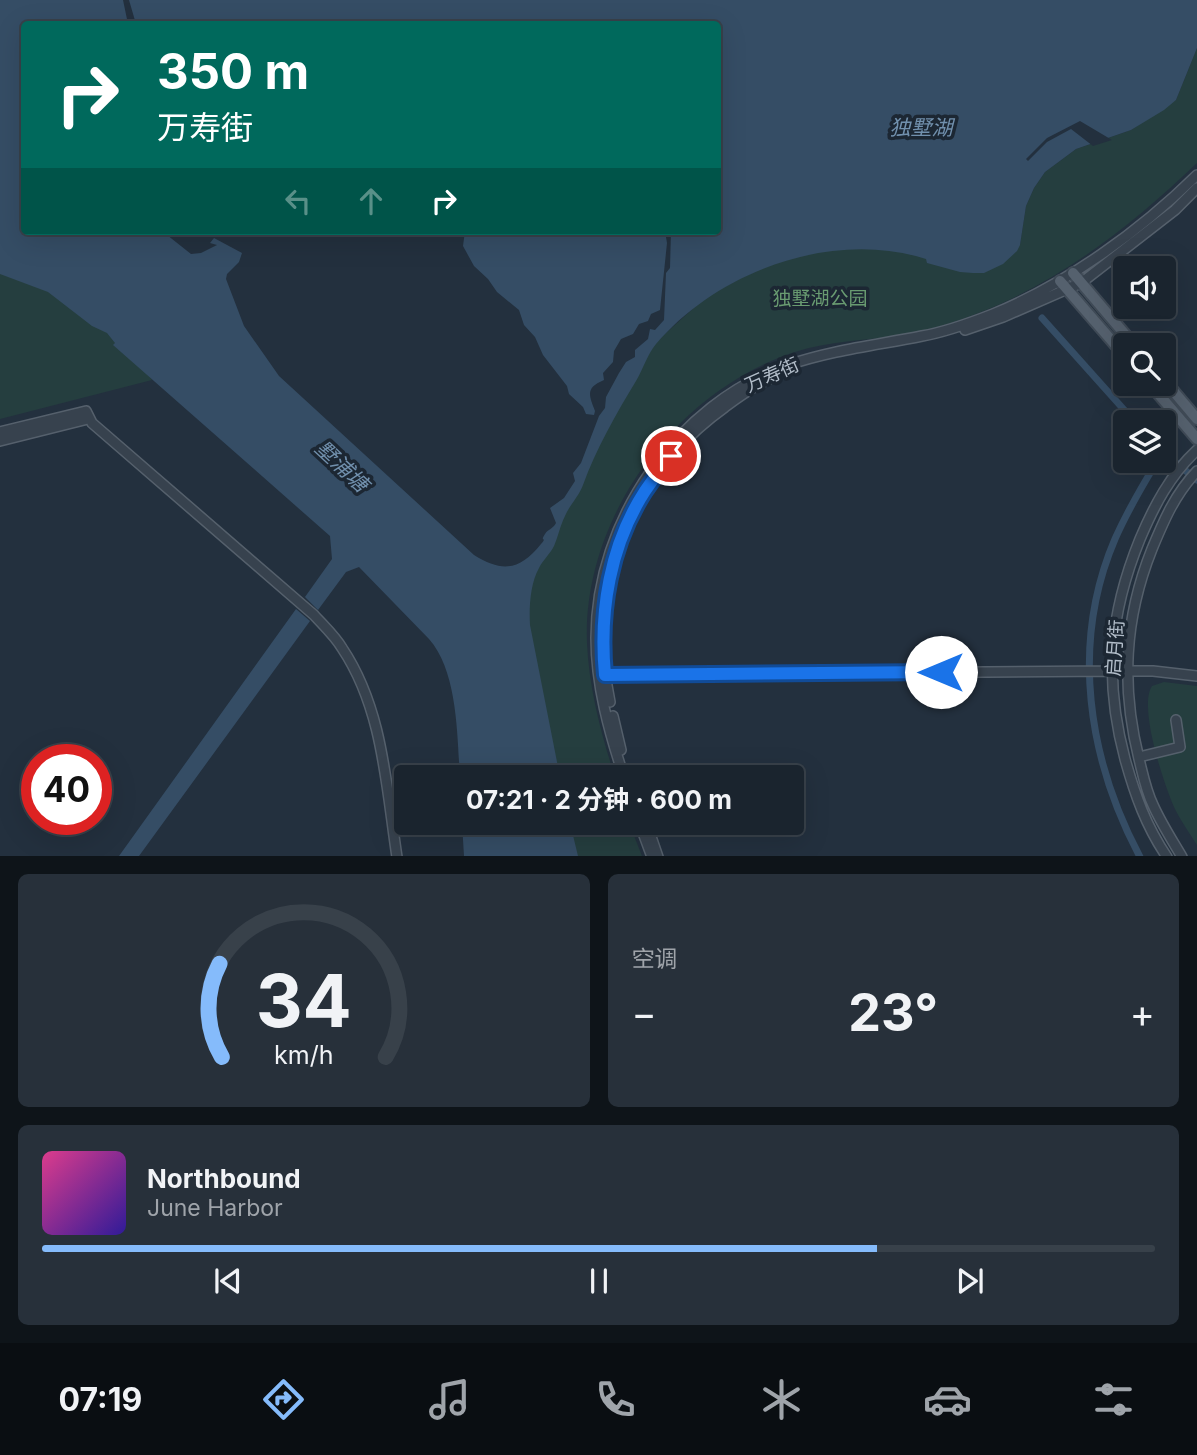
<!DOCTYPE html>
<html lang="zh">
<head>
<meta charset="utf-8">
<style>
  :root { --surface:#1a242e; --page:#27303a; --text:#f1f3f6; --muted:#9fa4aa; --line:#38414a; --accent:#85bbfb }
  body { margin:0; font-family:Inter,"Noto Sans SC",sans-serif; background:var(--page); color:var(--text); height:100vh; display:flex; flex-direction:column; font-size:26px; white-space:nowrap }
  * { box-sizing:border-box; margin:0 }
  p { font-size:23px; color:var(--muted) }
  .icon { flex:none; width:38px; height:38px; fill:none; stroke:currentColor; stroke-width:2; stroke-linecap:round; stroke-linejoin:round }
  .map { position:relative; height:856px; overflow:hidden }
  .side { display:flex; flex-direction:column; gap:18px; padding:18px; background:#0e1419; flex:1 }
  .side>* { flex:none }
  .guide { position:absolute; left:21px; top:21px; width:700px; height:214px; border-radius:7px; box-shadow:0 7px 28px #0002,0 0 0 2px var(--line); background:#00695c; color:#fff; overflow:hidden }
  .fabs { position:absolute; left:1113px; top:256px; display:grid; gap:14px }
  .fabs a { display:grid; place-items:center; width:63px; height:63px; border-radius:7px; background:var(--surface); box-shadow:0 7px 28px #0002,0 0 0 2px var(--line); font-size:35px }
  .speed { position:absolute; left:21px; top:744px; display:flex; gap:14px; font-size:35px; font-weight:700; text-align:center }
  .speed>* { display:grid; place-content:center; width:91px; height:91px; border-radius:50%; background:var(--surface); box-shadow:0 7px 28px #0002,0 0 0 2px var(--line); line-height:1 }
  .speed .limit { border:10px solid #d22; background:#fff; color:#111 }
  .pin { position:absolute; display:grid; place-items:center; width:60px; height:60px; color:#fff; margin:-30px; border:4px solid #fff; border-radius:50%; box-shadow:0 2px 7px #0007 }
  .me { position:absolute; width:77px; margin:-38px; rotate:270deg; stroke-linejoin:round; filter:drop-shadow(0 0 5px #0008) }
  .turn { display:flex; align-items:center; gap:24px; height:147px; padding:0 21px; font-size:32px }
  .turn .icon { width:91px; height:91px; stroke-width:2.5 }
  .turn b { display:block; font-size:49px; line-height:60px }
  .lanes { display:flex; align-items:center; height:66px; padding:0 21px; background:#0003; justify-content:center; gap:35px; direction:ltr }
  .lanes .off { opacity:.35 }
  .big { font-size:52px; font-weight:700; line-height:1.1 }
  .side .widget { flex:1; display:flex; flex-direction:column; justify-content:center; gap:10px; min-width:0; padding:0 24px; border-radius:10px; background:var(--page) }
  .side .dial { align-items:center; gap:0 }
  .dial svg { height:182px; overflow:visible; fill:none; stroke:var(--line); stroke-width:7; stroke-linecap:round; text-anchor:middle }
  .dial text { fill:var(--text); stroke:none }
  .song { display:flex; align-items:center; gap:21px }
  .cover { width:84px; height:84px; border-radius:10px; background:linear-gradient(135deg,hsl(330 70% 55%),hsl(250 70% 35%)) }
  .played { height:7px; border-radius:4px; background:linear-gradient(90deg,var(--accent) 75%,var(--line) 75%) }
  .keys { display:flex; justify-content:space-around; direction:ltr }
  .heat { display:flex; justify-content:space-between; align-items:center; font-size:38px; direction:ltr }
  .side .tiles { flex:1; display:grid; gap:18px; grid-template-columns:1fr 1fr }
  .widget:last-child { grid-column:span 2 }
  .trip { position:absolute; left:394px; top:765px; width:410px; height:70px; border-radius:7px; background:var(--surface); box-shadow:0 7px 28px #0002,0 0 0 2px var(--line); font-weight:700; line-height:70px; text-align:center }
  .tabs { display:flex; height:112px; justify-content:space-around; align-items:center; background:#0a0e12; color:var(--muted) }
  .tabs .icon { width:49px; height:49px }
  .tabs .current { color:var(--accent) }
  .tabs b { font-size:32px; color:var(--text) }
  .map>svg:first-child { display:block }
  .green { fill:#253e3f }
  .water { fill:#354d65 }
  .pier { fill:#23303e }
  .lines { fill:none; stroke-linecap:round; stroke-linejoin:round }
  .canal { stroke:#354d65; stroke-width:7 }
  .minor-casing { stroke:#55606c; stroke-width:12 }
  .major-casing { stroke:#404b57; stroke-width:14 }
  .minor { stroke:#37424e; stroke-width:9 }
  .major { stroke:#55616e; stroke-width:10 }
  .route-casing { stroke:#114b97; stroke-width:18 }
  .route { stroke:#1a73e8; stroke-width:12 }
  .labels { text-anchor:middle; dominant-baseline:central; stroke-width:7; stroke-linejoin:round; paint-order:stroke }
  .park-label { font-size:19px; fill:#699b71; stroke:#1c2733 }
  .street-label { font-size:19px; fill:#b2bdc9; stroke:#1c2733 }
  .water-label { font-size:21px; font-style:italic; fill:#7190ad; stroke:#1c2733 }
</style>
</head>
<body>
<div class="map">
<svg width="1197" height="857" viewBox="0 0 1197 857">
  <rect width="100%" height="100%" fill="#23303e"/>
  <path class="green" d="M1197 48V163C1133 224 1064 279 981 312 955 322 927 332 899 336 865 340 829 341 795 352 677 390 582 517 587 643 589 688 601 734 615 777H540L517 590 551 542 613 413 656 342 707 296 776 260 822 249 1020 245 1026 206 1034 188 1045 172 1076 149 1131 130 1176 100Z
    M0 257 65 289 138 360 152 380 0 419Z
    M1164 682 1197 686V845C1189 832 1180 820 1174 807 1164 784 1138 707 1152 686Z
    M551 823H629L642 856H559Z"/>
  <path class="water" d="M0 0H123L128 24H24V231H162L191 254 201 253 217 245 210 243 214 238 242 253 239 262 227 274 226 279 244 326 279 376 474 555C503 573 520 570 541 544 548 536 539 543 545 534 548 529 553 529 556 523L550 508 564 498 575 481 573 473 581 463 599 416 605 408 606 397 619 373 626 362 635 357V350L648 339 650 329 655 330 664 320 666 273 670 268 671 231H718V24H136L129 0H1197V48L1176 100 1164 110 1131 130 1076 149 1045 172 1034 188 1026 206 1020 245 1017 251 1003 264 984 273H973L960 272 927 263 926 259C833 229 718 271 656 344 647 355 643 369 636 381 616 414 596 449 583 485 579 496 569 506 565 516 560 526 558 537 554 546 550 554 543 560 539 568 530 584 529 608 530 625L560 777H460C457 735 458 672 429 639L359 567 346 572 318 610 305 597 332 559 330 536 113 345 115 343 107 333 92 326 48 292 0 274Z
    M465 231H665L667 243 660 310 651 314 648 321 639 324 633 334 621 339 614 351 613 362 603 373 604 380C585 388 589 395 595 411L594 415 586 414 583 407 569 394 567 386 543 355 535 337 524 325 519 310 497 292 488 279 474 266 463 246Z
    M296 609 310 621 139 856H119Z
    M462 823H570L578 856H464Z"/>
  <path class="pier" d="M1080 121 1112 140 1093 146 1071 129 1047 142 1028 161 1026 159 1047 138Z"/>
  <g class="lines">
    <path class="canal" d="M1042 318 1135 422
      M1164 453 1197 480
      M1140 857C1088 759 1070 644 1115 539 1127 512 1142 486 1158 460"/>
    <g class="minor-casing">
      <path id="minor" d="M965 330 1003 317 1081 283 1175 210 1197 188
        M0 432 86 411 92 423 314 615C323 625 335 636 342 648 383 709 386 785 397 857
        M0 441 88 419
        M601 675 1111 671H1153L1197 676
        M610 702C586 587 630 475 725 407 741 395 757 384 775 376
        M613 716 621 750
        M1139 757 1180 747 1176 720
        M624 777C609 732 596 685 596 638 596 520 677 404 788 365 832 350 877 345 922 336 946 332 970 323 993 314 1068 283 1139 232 1197 175
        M639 822 652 857
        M646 822 658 857
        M1167 857C1146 826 1135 795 1125 759 1104 680 1109 615 1140 539 1154 506 1170 475 1197 450
        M1182 857C1172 840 1161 823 1153 805 1146 791 1143 775 1139 759 1121 686 1124 619 1152 549 1164 520 1175 494 1197 471"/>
    </g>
    <g class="major-casing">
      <path id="major" d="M1073 273 1134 345
        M1060 281 1125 356
        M1164 380 1197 419
        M1149 383 1197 439"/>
    </g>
    <use href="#minor" class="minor"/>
    <use href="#major" class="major"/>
  </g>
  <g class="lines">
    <g class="route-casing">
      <path id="route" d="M671 456C662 467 653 479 645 491 610 545 599 611 605 675L941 672"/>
    </g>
    <use href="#route" class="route"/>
  </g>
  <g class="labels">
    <g class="park-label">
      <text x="820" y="298">独墅湖公园</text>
    </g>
    <g class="street-label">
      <text transform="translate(772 375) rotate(-24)">万寿街</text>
      <text transform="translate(1115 648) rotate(-86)">启月街</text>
    </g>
    <g class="water-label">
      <text x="921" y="127">独墅湖</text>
      <text transform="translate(342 466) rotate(43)">墅浦塘</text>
    </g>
  </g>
</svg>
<div class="fabs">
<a><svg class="icon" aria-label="sound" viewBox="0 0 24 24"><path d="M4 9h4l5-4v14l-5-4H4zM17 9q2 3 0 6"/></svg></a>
<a><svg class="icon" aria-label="search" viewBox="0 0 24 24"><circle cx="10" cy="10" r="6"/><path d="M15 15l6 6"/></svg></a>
<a><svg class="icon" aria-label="layers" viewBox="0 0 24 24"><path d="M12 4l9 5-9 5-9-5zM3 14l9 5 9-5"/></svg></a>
</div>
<div class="speed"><div class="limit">40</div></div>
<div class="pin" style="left:671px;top:456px;background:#d93025"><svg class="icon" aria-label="arrive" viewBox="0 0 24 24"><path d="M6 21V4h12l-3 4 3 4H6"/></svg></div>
<svg class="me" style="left:941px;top:672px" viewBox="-20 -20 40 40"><circle r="19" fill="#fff"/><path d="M0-13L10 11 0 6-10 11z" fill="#1a73e8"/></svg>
<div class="trip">07:21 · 2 分钟 · 600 m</div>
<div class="guide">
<div class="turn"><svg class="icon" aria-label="right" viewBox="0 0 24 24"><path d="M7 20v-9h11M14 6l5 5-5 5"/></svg><div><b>350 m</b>万寿街</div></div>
<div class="lanes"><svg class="icon off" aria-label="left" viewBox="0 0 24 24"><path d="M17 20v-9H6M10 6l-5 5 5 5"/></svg><svg class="icon off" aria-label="ahead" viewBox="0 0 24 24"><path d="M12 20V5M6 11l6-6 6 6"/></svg><svg class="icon" aria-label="right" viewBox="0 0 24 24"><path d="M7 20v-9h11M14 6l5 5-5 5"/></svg></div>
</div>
</div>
<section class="side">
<div class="tiles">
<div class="widget dial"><svg viewBox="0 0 100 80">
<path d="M14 69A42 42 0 1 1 86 69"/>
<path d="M14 69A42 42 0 0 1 13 28" stroke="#85bbfb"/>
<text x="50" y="56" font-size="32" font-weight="700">34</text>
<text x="50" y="72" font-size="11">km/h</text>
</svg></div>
<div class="widget"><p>空调</p>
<div class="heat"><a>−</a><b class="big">23°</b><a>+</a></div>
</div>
<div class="widget">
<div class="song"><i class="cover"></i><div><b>Northbound</b><p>June Harbor</p></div></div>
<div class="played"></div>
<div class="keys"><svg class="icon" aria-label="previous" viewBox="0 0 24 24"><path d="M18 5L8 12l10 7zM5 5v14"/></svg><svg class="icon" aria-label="pause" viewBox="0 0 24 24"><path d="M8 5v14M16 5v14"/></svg><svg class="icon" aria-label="next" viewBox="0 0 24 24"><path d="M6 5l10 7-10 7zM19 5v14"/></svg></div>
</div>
</div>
</section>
<nav class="tabs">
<b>07:19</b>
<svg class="icon current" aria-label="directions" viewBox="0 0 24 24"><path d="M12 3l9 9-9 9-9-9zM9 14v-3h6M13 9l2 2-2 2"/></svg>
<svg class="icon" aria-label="music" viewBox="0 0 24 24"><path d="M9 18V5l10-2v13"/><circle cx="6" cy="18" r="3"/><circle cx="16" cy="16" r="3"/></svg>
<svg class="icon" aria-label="phone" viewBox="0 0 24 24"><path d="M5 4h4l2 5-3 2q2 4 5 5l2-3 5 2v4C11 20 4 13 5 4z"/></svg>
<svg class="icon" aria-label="climate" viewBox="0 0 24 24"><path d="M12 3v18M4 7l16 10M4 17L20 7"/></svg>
<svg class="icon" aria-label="car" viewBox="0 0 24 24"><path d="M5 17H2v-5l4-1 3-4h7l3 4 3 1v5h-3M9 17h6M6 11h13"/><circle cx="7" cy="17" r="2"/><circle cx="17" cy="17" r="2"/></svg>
<svg class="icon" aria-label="filters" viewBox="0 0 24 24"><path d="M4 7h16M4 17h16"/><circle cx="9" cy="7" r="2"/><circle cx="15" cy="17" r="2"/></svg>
</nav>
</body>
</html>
